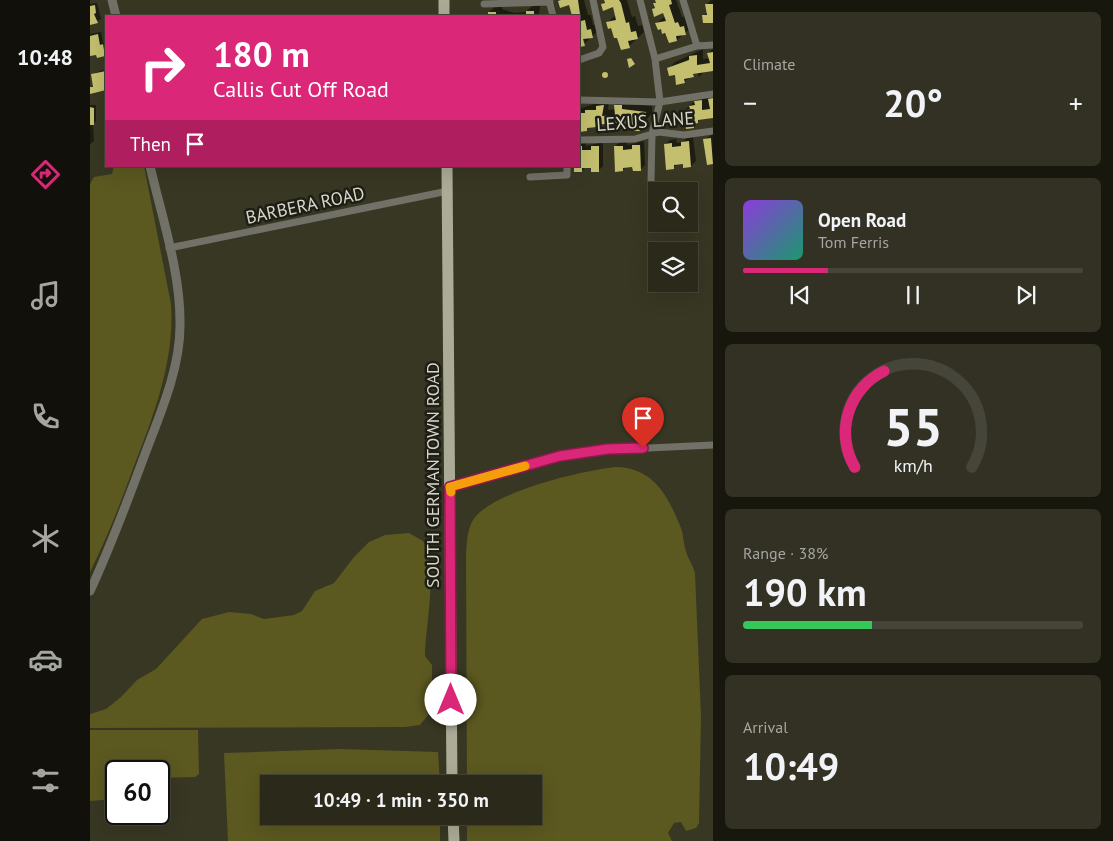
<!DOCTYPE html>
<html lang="en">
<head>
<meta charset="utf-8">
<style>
  :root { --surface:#2a291a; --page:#323123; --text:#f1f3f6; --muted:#a5a6a2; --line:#464539; --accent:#db2777 }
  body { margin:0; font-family:"PT Sans",sans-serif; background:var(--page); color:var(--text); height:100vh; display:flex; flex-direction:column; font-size:19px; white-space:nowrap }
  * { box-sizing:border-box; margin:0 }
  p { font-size:16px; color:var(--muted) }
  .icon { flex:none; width:28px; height:28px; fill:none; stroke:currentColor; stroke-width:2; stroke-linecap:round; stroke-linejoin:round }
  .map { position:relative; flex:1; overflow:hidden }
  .details { display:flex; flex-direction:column; gap:12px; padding:12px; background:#17170e; width:400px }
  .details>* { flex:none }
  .guide { position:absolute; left:15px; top:15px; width:475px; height:152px; border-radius:0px; box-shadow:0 5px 20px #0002,0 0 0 1px var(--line); background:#db2777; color:#fff; overflow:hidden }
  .controls { position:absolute; left:558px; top:182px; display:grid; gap:10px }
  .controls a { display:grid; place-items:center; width:50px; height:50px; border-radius:0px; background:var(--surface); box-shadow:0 5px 20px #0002,0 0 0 1px var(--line); font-size:25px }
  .speed { position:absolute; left:15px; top:760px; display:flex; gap:10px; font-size:25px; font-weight:700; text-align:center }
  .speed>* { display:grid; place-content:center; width:65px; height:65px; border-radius:50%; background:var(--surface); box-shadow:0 5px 20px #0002,0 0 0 1px var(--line); line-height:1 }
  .speed .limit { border:2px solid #111; border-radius:8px; background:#fff; color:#111 }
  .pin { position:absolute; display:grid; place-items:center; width:42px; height:42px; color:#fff; margin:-51px -21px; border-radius:50% 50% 50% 0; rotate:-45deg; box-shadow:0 0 5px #0007 }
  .pin .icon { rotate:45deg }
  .me { position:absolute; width:55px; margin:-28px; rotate:0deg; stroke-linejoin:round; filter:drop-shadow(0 0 4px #0008) }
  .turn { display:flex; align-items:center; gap:18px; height:105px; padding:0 25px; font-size:22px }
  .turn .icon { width:65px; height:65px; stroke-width:2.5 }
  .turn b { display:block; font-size:35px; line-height:42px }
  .then { display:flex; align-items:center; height:48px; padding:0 25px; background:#0003; gap:10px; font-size:19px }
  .big { font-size:38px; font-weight:800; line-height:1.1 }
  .details .card { flex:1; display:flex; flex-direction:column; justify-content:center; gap:8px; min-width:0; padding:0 18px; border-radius:8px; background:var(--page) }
  .details .dial { align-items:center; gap:0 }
  .dial svg { height:130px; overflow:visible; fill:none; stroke:var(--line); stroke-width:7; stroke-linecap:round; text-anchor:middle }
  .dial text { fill:var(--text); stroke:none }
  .song { display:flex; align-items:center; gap:15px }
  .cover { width:60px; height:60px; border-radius:8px; background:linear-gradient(135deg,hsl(270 70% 55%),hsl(160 70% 35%)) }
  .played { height:5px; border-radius:2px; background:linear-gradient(90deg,var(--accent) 25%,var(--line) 25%) }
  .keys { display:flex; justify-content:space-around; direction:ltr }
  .heat { display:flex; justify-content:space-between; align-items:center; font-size:28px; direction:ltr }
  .charge { height:8px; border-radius:4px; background:linear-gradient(90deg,#34c759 38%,var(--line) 0) }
  .trip { position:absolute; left:170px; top:775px; width:282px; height:50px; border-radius:0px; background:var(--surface); box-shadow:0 5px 20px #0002,0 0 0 1px var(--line); font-weight:800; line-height:50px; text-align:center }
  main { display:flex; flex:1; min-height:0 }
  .menu { display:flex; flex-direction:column; width:90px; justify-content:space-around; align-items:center; background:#11100a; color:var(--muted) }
  .menu .icon { width:35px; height:35px }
  .menu .selected { color:var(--accent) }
  .menu b { font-size:22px; color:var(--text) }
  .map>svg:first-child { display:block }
  .green { fill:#5b5820 }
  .shadow { fill:#0007 }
  .building { fill:#c3bf6f }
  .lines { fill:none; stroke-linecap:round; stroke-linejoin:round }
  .minor { stroke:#717167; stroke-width:7 }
  .tertiary { stroke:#717167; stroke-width:9 }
  .primary { stroke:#abab97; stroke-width:11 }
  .route-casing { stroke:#8e194d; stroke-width:12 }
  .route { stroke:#db2777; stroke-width:9 }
  .slow { stroke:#f59e0b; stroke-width:9 }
  .labels { text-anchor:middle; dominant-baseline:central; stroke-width:5; stroke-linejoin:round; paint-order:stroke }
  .street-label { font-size:18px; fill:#d7d7cb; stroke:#1f1e15 }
</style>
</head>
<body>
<main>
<nav class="menu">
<b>10:48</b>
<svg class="icon selected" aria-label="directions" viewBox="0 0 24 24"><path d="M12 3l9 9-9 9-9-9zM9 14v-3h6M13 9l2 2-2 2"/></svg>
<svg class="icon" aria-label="music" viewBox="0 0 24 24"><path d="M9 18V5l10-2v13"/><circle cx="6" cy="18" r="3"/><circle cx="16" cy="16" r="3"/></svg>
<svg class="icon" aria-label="phone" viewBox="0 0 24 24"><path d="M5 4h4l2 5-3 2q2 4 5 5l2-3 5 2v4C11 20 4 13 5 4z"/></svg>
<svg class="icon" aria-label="climate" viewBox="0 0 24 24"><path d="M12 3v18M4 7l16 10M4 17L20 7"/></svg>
<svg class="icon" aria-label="car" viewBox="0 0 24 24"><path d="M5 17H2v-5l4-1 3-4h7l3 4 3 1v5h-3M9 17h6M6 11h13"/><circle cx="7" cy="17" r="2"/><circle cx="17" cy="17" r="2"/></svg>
<svg class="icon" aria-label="filters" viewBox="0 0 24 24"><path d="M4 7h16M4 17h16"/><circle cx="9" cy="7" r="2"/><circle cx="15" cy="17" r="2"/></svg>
</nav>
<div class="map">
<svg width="623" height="841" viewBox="0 0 623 841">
  <rect width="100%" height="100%" fill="#383723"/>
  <path class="green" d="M24 166H54L81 304C85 360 64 415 44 466 31 502 17 538 0 572V184L4 177 22 174Z
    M526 467C564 468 578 496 591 528 594 536 593 544 596 551 598 559 603 565 605 573L611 717 609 823 606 828 596 831 591 822 584 823 578 833 582 841H377V816H444V784H377L376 554C377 543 377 530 383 520 400 492 494 470 526 467Z
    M319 533 333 541C349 565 335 628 335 656L342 665V710L330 725 315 727 0 728V714L16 709 31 697 47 680 66 669 112 619 139 612 161 614 174 619 204 615 212 611 225 591 244 583 264 557 279 542 295 535Z
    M0 730H108L109 774 105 777 70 778 69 771H26V799L0 801Z
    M250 749 348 752 350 784H179V816H350V841H138L134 753Z"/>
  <path class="shadow" d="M471 0H494L498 15H501L503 25 508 24 509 30 495 43 493 33H490L494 45 489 46V16H476L482 13 480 3 469 1Z
    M515 0H537L542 17 545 16 548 26 552 25 554 32 539 46 518 22 526 15 523 5 513 4Z
    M567 0H586L592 17 595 16 602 27 587 40 580 42 567 23 575 16 574 11 563 10Z
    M621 0H623V23L614 22V16L617 12 616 5Z
    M7 3 11 19 0 24V4Z
    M444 5H450L449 15 454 16H399V12L406 6H412V9L424 13 435 12Z
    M11 32 13 43 16 42V53L14 55 0 54V34Z
    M613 49V59L620 58 618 53 623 49V69L616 70 609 77 607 72 594 82 579 68 585 62Z
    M16 69V89L1 92V88L4 84 2 74Z
    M618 94V101L623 96V116L610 119 604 126 592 112 612 95Z
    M519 99 518 110 525 109V106L532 99 538 103 562 106V113L549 129 532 123 500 126 496 130 489 120V109Z
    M0 105H6V121L3 124 4 141 0 144Z
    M623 134V163L618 164 614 140Z
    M603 137 606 161 601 166 588 163 584 167 575 144 580 140 586 139 587 143 592 142 597 138Z
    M537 141V145L554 141 555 165 550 170 544 166H537L533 170 525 146 530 142Z
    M496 142V146L513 142V166L509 170 502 167H495L492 171 489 166V143Z"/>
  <path class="building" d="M471 0H488L491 21 495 20 497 30 501 29 503 38 493 39 495 46 489 47V16H482L479 5 470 8 468 1Z
    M514 0H529L531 3 536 23 539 22 541 32 546 31 548 39 538 41 540 48 531 50 527 38H524L521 28 518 29 516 22 526 20 523 7 513 11 511 4 515 3Z
    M565 0H581L582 4 579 5 585 23 588 22 590 27 594 26 596 35 586 36 587 41 579 43 575 33 572 34 571 29 568 30 565 23 576 21 573 13 564 17 562 9 565 8 563 3H566Z
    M615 4H623V23H613L612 15H617Z
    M5 5 6 13 4 14 8 23 0 25V6Z
    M436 11H444V16H436Z
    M398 12H406V16H398Z
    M8 34 10 45 13 44 15 56 7 58 6 55 0 56V36Z
    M623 52V71L603 74 604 77 594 79 595 83 586 85 585 75 579 76 577 68 599 60V56L607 55V65L620 63 617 53Z
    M541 58 545 64 539 68 537 59Z
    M16 71V90L0 94V87H3L1 74Z
    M512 75a3 3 0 1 1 6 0a3 3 0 1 1-6 0Z
    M623 98V118L608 120V123L604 124V128L596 129 595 118 591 119 590 111 600 109 599 106 605 105 604 101 612 100V110L620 109 618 99Z
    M514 105 512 116 525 115 524 105H532V109L556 112V120L548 121 550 131H542V127H531V124L525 123 507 125V127L497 128V131L489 132V113H495V110H506V106Z
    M0 107 4 108V125H0Z
    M621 138 623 164 617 165 613 139Z
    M599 141 601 167 593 168V164L584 165V169L576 170 574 144 582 143V147L591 146V142Z
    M542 145H550L551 171H543L542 167 533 168V171L525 172 524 146H533V150L542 149Z
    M489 146H492V150H501V146H509V172H501V168H492V172H484V166H489Z"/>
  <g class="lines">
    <path class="minor" d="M459 0 463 16
      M550 0 565 59 570 102 562 134 561 181
      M593 0 607 46
      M394 4 460 2
      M565 59 607 46 623 45
      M489 60 509 53 513 47 503 0
      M489 100 570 102 623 94
      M489 140 545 139 569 132 594 135 623 131
      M440 177 477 175V166
      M79 248 358 191
      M361 487 434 466 494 451 623 445"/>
    <path class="tertiary" d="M22 0 26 16
      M0 591C21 546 38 500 55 454 70 414 90 369 90 326 91 273 72 218 60 166"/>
    <path class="primary" d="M354 0V16
      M357 166 362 784
      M363 816 364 841"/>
  </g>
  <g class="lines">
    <g class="route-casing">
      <path id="route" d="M361 700 360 487 470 456 518 449 553 448"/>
    </g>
    <use href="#route" class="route"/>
    <path class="slow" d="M361 492 360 487 435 466"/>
  </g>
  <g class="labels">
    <g class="street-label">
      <text transform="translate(555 121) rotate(-4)">LEXUS LANE</text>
      <text transform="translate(215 205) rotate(-12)">BARBERA ROAD</text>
      <text transform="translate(342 475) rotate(-90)">SOUTH GERMANTOWN ROAD</text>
    </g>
  </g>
</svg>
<div class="controls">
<a><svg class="icon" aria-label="search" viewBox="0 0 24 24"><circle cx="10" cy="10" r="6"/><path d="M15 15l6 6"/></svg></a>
<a><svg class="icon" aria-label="layers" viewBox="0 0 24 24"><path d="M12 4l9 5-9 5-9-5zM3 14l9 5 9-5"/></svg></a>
</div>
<div class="speed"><div class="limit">60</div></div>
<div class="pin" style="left:553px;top:448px;background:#d93025"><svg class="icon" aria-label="arrive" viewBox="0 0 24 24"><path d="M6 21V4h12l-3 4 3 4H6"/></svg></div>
<svg class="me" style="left:361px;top:700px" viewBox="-20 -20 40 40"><circle r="19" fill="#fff"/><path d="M0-13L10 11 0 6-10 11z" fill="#db2777"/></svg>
<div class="trip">10:49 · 1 min · 350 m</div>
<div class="guide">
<div class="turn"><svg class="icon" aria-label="right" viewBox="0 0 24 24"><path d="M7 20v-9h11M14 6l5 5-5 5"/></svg><div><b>180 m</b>Callis Cut Off Road</div></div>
<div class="then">Then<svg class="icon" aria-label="arrive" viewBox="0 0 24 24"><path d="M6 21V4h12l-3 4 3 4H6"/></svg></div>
</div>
</div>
<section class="details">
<div class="card"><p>Climate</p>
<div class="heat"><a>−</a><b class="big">20°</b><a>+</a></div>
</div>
<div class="card">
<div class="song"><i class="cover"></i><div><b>Open Road</b><p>Tom Ferris</p></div></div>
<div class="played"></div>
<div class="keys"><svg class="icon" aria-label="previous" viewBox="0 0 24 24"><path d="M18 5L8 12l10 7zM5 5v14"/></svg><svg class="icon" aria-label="pause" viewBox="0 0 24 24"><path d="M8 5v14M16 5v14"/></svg><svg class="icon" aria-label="next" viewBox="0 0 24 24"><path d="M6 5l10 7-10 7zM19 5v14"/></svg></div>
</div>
<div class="card dial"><svg viewBox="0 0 100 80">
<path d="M14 69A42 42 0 1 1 86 69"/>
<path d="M14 69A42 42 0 0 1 32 10" stroke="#db2777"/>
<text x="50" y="56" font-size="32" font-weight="700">55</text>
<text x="50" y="72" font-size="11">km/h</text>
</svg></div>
<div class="card"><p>Range · 38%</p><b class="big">190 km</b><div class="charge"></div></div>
<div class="card"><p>Arrival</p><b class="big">10:49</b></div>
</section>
</main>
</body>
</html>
